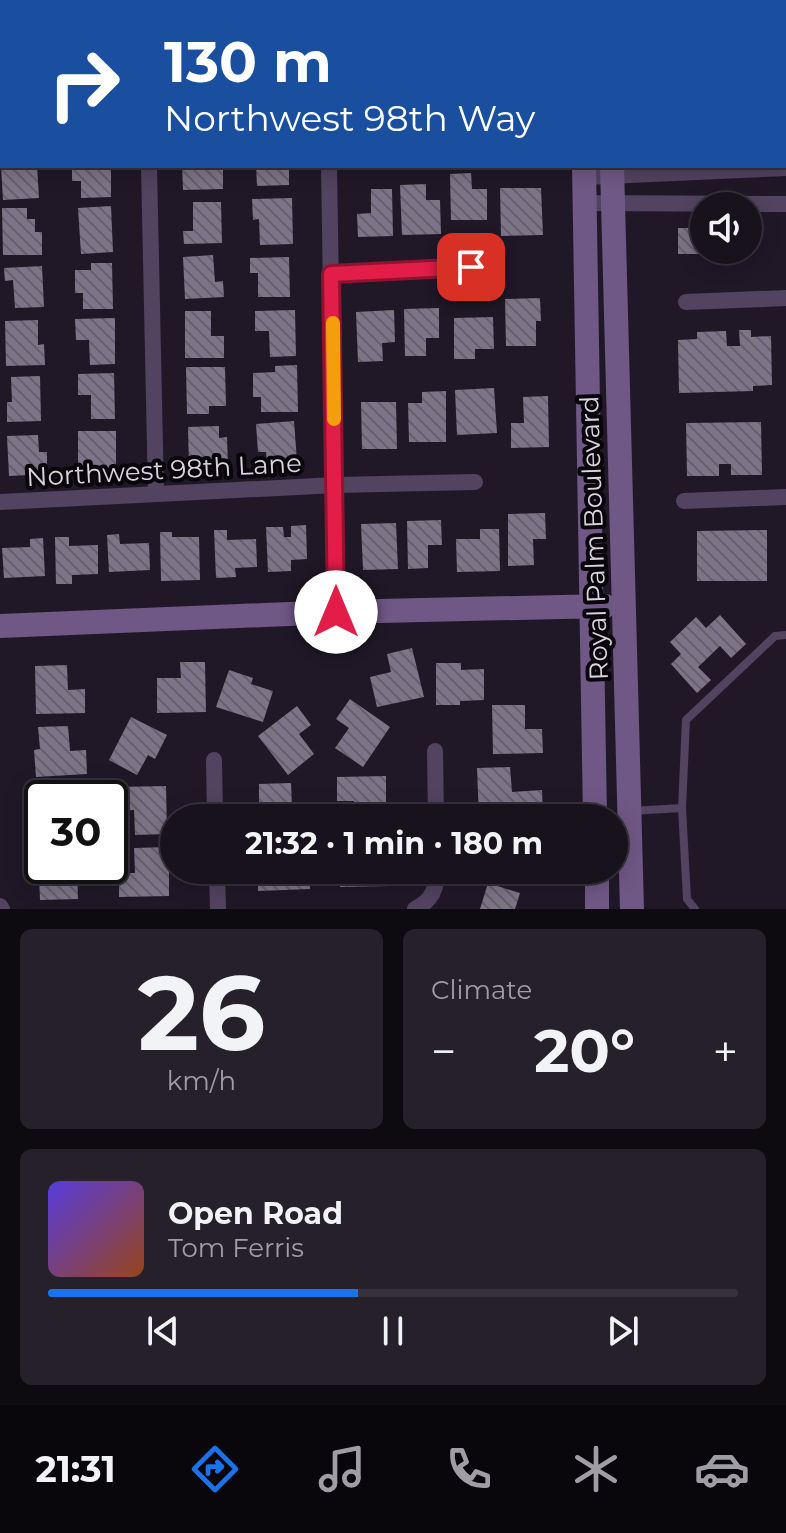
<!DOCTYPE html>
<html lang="en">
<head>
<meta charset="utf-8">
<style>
  :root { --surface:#18121d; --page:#25202a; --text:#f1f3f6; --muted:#9f9ea4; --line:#36323b; --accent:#1a73e8 }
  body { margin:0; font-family:Montserrat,sans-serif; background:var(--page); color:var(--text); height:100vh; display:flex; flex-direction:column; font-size:30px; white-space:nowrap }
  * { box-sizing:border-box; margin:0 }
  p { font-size:26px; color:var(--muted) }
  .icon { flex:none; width:44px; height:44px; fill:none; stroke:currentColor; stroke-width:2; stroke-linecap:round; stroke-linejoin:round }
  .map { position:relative; height:909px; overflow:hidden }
  .drawer { display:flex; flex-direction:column; gap:20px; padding:20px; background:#0d0a10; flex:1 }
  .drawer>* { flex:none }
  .banner { position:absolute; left:0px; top:0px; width:786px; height:168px; box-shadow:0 4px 20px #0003,0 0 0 2px var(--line); background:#1a4fa0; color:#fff; overflow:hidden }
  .controls { position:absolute; left:690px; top:192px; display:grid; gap:16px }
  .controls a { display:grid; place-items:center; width:72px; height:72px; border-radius:50%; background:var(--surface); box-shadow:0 4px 20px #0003,0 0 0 2px var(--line); font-size:40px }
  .speed { position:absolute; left:24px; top:780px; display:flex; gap:16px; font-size:40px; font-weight:700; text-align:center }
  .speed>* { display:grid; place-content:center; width:104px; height:104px; border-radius:50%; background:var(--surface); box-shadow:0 4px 20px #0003,0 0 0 2px var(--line); line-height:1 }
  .speed .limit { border:4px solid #111; border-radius:12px; background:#fff; color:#111 }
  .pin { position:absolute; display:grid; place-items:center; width:68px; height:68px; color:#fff; margin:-34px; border-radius:16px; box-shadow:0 4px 12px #0006 }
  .me { position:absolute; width:88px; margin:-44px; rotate:0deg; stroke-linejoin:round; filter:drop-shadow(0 0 6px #0008) }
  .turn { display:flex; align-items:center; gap:28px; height:168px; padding:0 32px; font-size:36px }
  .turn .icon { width:104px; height:104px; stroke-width:2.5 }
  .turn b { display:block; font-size:56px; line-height:68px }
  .big { font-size:60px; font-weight:700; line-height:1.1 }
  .drawer .widget { flex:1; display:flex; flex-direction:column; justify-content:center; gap:12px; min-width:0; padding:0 28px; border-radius:12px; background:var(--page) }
  .drawer .dial { align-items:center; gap:0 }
  .dial b { font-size:104px; line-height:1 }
  .song { display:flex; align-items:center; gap:24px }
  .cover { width:96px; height:96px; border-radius:12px; background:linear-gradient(135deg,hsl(250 70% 55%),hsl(20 70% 35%)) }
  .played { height:8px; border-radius:4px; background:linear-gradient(90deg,var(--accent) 45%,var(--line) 45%) }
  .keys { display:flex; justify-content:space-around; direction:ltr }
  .heat { display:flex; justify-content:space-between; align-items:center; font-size:44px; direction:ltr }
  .drawer .tiles { flex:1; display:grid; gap:20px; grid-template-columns:1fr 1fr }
  .widget:last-child { grid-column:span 2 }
  .trip { position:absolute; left:160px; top:804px; width:468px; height:80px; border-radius:40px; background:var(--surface); box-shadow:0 4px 20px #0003,0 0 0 2px var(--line); font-weight:700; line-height:80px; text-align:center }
  .menu { display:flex; height:128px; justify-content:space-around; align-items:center; background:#0a070c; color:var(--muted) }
  .menu .icon { width:56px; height:56px }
  .menu .active { color:var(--accent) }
  .menu b { font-size:36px; color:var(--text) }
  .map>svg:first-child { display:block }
  .building { fill:url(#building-back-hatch) }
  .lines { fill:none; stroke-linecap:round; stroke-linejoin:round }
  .lane { stroke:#524360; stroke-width:8 }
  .street { stroke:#524360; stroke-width:16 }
  .secondary { stroke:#705886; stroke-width:24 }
  .route-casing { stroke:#92132f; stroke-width:20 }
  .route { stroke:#e11d48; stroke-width:14 }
  .slow { stroke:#f59e0b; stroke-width:14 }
  .labels { text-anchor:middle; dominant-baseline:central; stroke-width:8; stroke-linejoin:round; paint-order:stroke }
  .street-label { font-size:26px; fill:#dad4df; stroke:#08050b }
</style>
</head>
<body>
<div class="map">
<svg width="786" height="909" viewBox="0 0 786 909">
  <defs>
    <pattern id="building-back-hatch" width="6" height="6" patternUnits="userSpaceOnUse" patternTransform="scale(2)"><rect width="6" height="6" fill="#7e7488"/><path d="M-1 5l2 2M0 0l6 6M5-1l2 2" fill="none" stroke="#665f6c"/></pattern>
  </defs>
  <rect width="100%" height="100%" fill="#201827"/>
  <path class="building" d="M1 166H37L39 198 3 200Z
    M72 166H111V197L81 198V181H72Z
    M182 166H223V189L183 190Z
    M256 166H289V185L257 186Z
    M471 173 472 189H487V220H451L450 174Z
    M426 184V200H440L441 234 402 235 400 185Z
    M500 188H541L543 235 501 236Z
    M371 189H392L393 236 358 237 357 214 371 213Z
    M292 198 293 244 260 245 259 219 253 220 252 199Z
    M193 202H221L222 243 184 244 183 231H193Z
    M111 206 113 252 81 254 78 208Z
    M2 208H27V219H35V232H42V255H3Z
    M678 228H701V254H678Z
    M213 255 215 282 223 281 224 297 185 299 183 257Z
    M289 257 290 297H258V273H250V258Z
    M91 263H112L113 309H83V293H75V270H91Z
    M42 266 44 307 15 308 13 280 5 281 4 268Z
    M540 298 541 321H536V346H506L505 299Z
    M439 308V338H426V356H405L404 309Z
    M295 310 296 356 270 357 269 331H255V311Z
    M394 310 395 342 382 343 383 361 358 362 356 312Z
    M185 311H211V336H224V358H185Z
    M493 317 494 349H475V359H454V318Z
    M115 318V364L90 365 89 340H76L75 319Z
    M38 320V345L44 344 45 365 6 366 5 321Z
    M739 330H751V337L771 336 772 385 753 386V391L679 393 678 340 697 339V332L726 331 727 346H740Z
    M297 365 298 412H261V397H253V373L275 372V366Z
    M186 367H225L226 406H209V414H187Z
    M114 373 115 419H91V395H78V374Z
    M40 376 41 421 7 422V402H12L11 377Z
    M494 388 497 433 457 435 455 390Z
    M446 391V442H409L408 403H422V392Z
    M548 396 549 447 511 448V423H524L523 397Z
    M361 402H396L397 449H362Z
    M294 421 297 461 267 463 266 452H258L256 424Z
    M761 422 762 475H731V464H719V476H687L686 423Z
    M219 426V438L227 437 228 466 189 467 188 427Z
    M78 431H116V468H78Z
    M38 435 39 452H47V474L9 476 7 436Z
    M545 513 546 539H533L534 565 508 566V514Z
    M441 520 442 545H428V568L408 569 407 521Z
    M396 523 398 569 363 570 361 524Z
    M306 525 307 559 291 560V571L268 572 266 527H283L284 537H291V526Z
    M480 529H499L500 571 457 572 456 539H480Z
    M214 530H227V540L256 539 257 567 235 568 236 577 216 578Z
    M767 530V581H697V531Z
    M160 532H172V537H199L200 580 161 581Z
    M119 534 120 544 149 543 150 570 109 572 107 535Z
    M55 537H69V546L98 545V574L72 575V584H56Z
    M43 538 45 576 4 578 2 548 30 547V539Z
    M720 615 746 644 731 658 720 646 698 667 711 680 697 693 671 664 681 654 670 642 696 617 706 628Z
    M412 648 424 697 377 707 370 677 391 672 387 654Z
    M180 662H205L206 712 157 713V678H181Z
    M436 663H461V670L484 669V700L460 701V705H436Z
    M67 665 68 690 85 689V713L36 714 35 666Z
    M229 670 253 678 251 684 273 691 263 722 216 707Z
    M350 699 390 727 363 767 335 748 349 728 336 719Z
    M492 705H525V729H542L543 753 493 754Z
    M297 706 311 725 299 734 314 754 288 775 258 736Z
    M131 717 167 735 155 759 148 755 137 775 109 760Z
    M68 726 70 751 86 750 87 774 36 777 34 750 40 749 38 727Z
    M510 767 512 792 542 790 543 815 479 818 477 768Z
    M386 776V818H354V801H337V777Z
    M291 783 292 807H309V818H259V784Z
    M166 786 167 834 135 835 134 810 117 811V787Z
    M37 790H68V798H42V838H38Z
    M169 847V896L119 897V873H135L134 848Z
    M38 852H42V866H77L78 899 40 900Z
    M258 870H310V889L258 891Z
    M340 870H389L390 886 340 887Z
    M478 870H516V874H478Z
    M488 883 520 893 515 909H480Z"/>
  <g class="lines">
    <path class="lane" d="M631 811 682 808
      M695 909 687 899 682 808 686 720 775 636 786 635"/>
    <path class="street" d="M663 0V2
      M784 54 786 58
      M0 72H2
      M149 166 156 494
      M329 166 336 612
      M585 177 786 168
      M585 203 786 204
      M331 274 471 267
      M686 302 786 298
      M684 501 786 497
      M0 502 336 485 475 482
      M435 751 436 818
      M214 760 215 818
      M217 870 218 909
      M0 906 2 909
      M415 909C432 901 437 888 437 870"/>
    <path class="secondary" d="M579 0 580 2
      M610 0V2
      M584 166 595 818
      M612 166 632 909
      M0 626 336 612 605 606
      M597 870V909"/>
  </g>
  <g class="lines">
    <g class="route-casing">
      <path id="route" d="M336 612 331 274 471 267"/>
    </g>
    <use href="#route" class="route"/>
    <path class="slow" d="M333 323 334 419"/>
  </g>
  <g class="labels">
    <g class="street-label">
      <text transform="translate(164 470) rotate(-3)">Northwest 98th Lane</text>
      <text transform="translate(594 538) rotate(-92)">Royal Palm Boulevard</text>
    </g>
  </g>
</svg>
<div class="controls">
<a><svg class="icon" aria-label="sound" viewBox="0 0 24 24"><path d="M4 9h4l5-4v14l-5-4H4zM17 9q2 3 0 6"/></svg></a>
</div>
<div class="speed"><div class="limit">30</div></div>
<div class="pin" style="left:471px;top:267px;background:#d93025"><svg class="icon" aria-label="arrive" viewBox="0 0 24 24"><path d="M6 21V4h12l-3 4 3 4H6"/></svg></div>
<svg class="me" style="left:336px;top:612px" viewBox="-20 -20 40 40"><circle r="19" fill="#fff"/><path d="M0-13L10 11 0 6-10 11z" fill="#e11d48"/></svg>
<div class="trip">21:32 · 1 min · 180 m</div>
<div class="banner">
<div class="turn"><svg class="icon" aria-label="right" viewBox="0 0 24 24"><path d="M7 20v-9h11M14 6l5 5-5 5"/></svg><div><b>130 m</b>Northwest 98th Way</div></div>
</div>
</div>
<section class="drawer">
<div class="tiles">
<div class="widget dial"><b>26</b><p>km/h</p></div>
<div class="widget"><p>Climate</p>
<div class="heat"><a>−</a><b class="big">20°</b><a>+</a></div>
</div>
<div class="widget">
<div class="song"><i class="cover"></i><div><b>Open Road</b><p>Tom Ferris</p></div></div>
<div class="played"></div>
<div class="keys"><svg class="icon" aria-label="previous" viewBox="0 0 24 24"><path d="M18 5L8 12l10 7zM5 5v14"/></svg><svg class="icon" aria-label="pause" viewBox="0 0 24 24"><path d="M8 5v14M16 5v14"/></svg><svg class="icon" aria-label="next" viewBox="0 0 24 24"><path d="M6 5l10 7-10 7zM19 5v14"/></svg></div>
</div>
</div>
</section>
<nav class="menu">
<b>21:31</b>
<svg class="icon active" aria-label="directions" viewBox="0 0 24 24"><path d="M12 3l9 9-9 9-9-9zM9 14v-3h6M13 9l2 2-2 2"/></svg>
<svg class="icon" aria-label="music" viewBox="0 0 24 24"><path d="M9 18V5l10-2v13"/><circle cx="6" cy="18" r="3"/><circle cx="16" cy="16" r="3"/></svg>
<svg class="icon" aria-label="phone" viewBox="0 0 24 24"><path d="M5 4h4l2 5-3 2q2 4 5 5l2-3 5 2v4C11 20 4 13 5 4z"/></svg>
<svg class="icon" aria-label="climate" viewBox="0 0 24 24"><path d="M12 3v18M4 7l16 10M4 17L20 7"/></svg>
<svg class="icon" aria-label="car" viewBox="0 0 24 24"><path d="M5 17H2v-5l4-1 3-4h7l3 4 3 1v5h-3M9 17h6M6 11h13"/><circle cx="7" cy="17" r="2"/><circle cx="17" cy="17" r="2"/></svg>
</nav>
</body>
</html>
